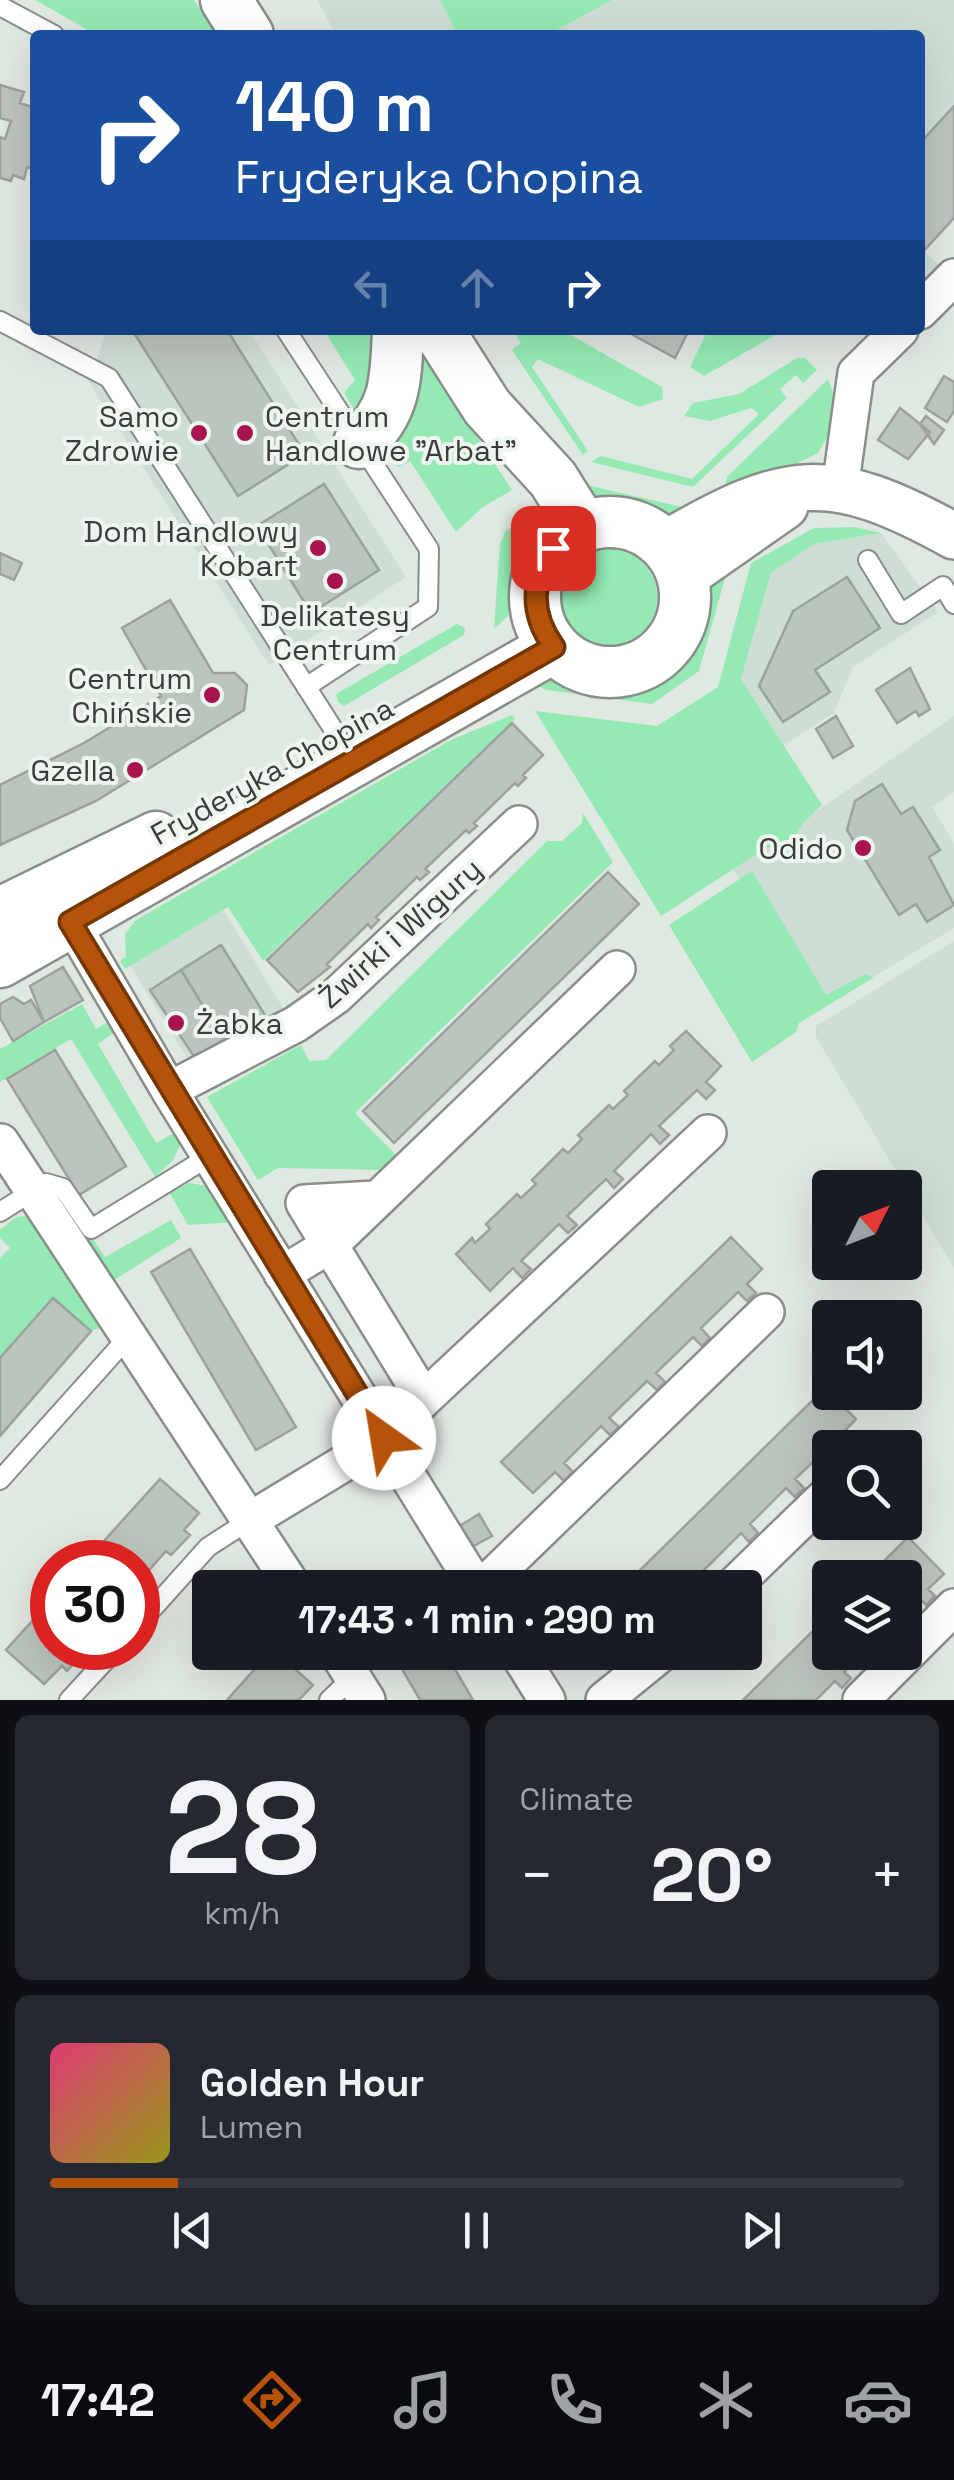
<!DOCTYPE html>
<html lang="en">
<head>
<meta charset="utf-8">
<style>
  :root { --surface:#171b24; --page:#242831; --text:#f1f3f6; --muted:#9ea1a6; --line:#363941; --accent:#b45309 }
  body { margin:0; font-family:"Space Grotesk",sans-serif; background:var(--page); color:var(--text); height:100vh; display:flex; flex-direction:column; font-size:38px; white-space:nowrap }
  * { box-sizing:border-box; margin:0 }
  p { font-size:32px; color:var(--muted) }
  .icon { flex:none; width:55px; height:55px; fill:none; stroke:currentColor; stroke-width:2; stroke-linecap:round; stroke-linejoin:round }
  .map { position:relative; height:1700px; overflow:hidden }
  .drawer { display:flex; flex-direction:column; gap:15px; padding:15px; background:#0d0f14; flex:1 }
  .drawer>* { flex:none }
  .banner { position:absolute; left:30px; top:30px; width:895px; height:305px; border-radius:10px; box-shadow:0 10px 40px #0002; background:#1a4fa0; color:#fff; overflow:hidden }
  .needle { width:65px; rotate:48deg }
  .buttons { position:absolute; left:812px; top:1170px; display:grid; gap:20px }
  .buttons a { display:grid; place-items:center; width:110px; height:110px; border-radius:10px; background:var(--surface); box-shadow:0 10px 40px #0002; font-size:50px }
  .speed { position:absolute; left:30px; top:1540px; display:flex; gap:20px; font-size:50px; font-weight:700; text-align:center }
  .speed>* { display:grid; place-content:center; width:130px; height:130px; border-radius:50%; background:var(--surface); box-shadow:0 10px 40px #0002; line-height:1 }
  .speed .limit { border:15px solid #d22; background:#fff; color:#111 }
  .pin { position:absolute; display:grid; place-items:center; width:85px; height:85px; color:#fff; margin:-42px; border-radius:20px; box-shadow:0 5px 15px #0006 }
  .me { position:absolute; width:110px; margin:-55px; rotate:328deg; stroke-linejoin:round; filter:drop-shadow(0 0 8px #0008) }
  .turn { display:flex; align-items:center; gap:35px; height:210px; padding:0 40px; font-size:45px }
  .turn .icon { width:130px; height:130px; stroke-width:2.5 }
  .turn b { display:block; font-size:70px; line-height:85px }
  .lanes { display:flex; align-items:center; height:95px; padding:0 40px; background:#0003; justify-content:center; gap:50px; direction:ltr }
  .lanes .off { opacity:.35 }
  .big { font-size:75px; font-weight:700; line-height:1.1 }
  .drawer .card { flex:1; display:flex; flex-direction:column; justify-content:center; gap:15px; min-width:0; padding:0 35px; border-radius:15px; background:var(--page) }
  .drawer .dial { align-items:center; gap:0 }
  .dial b { font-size:130px; line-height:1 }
  .song { display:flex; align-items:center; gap:30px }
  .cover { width:120px; height:120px; border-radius:15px; background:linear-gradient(135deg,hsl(340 70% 55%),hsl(60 70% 35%)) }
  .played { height:10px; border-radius:5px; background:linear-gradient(90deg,var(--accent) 15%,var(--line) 15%) }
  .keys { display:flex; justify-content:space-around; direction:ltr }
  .heat { display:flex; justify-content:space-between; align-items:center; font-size:55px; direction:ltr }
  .drawer .tiles { flex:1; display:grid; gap:15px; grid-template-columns:1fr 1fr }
  .card:last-child { grid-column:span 2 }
  .trip { position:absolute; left:192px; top:1570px; width:570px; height:100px; border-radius:10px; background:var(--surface); box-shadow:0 10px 40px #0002; font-weight:700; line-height:100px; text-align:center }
  .tab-bar { display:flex; height:160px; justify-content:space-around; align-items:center; background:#090b0e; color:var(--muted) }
  .tab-bar .icon { width:70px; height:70px }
  .tab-bar .on { color:var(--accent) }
  .tab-bar b { font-size:45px; color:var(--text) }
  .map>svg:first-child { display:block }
  .built { fill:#cfded4 }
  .green { fill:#94eab2 }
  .building { fill:#bcc4be; stroke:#9ba29d; stroke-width:2.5 }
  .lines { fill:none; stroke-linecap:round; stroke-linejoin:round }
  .service-casing { stroke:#888f8a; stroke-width:22 }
  .minor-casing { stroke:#888f8a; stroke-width:40 }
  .tertiary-casing { stroke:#888f8a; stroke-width:50 }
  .secondary-casing { stroke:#888f8a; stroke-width:55 }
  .service { stroke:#fff; stroke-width:18 }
  .minor { stroke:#fff; stroke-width:35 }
  .tertiary { stroke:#fff; stroke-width:45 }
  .secondary { stroke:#fff; stroke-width:50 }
  .route-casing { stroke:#753606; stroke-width:25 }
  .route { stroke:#b45309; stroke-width:18 }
  .poi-dot { fill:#a71450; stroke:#edf5ef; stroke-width:4 }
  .labels { text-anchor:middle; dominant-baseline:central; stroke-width:8; stroke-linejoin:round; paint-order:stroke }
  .poi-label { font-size:30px; fill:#3a3d3b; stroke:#edf5ef; text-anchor:end }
  .street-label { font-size:30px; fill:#3a3d3b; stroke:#edf5ef }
</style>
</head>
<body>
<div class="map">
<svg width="954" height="1700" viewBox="0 0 954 1700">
  <rect width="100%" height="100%" fill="#e0e8e2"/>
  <path class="built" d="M317 0H954V216L923 250 941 267 920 282V35H336Z
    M107 330H249L406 577 269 665 89 382Z
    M881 533 938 612 853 667 834 713 784 745 741 679 771 573 814 544Z
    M954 716V792L932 807 954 843V928L818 1011 733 869Z
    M210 887 283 1008 196 1063 187 1058 130 965Z
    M954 941V1268L816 1037V1026Z"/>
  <path class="green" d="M35 0H194L217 35H97Z
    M440 0H612L547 35H458Z
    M324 330H376L383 384 355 411 344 393 355 380Z
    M414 330 451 398 512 490 483 507 456 532 410 461 399 467 389 460 413 412Z
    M512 330H562L662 387 663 399 639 407 538 359 532 367 588 451 583 455 512 350 521 343Z
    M708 330H784L704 376 690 367Z
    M797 358H805L817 370 803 383 796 375 780 389 787 398 693 487 591 462 601 456 692 479 759 414 751 408 710 421 684 416 693 403 739 394Z
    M828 379 834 395 828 436 818 453 723 499 727 477Z
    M578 483 682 507 693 514 659 520 631 507 601 506 578 488Z
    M524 518C538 549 524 610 494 628L500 544 505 532Z
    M855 527 881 533 814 544 771 573 741 679 822 805 802 824 791 846 766 848 661 916 535 711 657 726 718 687 751 563 814 528Z
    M559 597a49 49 0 1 1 98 0a49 49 0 1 1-98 0Z
    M727 571 699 671 652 704 547 690 526 681 556 674 616 687 655 675 685 646 705 582Z
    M457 624 465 628 464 635 344 706 338 702 336 694Z
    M512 715 515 719 263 961 228 907 125 969 120 961 126 957 125 934 136 920 453 739Z
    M583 813 613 862 355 1113 396 1155 388 1170 278 1168 258 1180 207 1097 301 1045 309 1061 326 1060 547 841H562L582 823Z
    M752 871 826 995 866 974 873 978 799 1023 796 1032 752 1062 669 925Z
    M82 1004 96 1029 110 1021 116 1031 98 1044 156 1143 176 1132 182 1141 173 1160 155 1177 71 1039 0 1082V1049Z
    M190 1183 213 1187 235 1222 188 1225 169 1192Z
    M68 1201 105 1257 171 1220 181 1238 111 1282 62 1205Z
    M26 1216 37 1220 102 1327 91 1331 53 1298 0 1358V1258L10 1248 0 1238V1230L16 1217Z"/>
  <path class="building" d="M0 85 24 92 20 103 35 108 34 169 27 167 24 179 13 175 11 181 0 178V137L5 139 11 121 0 118Z
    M954 106V218L920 255V143Z
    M132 330H227L305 454 238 496Z
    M624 330H689L675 358Z
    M944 376 954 382V411L947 422 925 408Z
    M900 408 930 432 908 459 878 440Z
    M926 416 944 430 934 444 920 424Z
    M324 484 379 570 311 613 257 526Z
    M0 553 22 563 14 580 0 574Z
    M847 577 880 628 815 670 830 692 783 722 759 686 793 611Z
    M170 600 213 673H235L247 685 244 710 96 801 0 845V785L84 743 161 696 122 628Z
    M910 668 930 709 919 716 916 711 897 723 876 690Z
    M836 716 853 746 833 758 816 729Z
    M512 723 543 755 523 775 526 778 518 786 515 783 474 823 477 826 469 833 466 830 425 869 429 872 420 880 417 877 376 917 379 920 371 928 368 924 327 964 330 967 298 992 267 960Z
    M882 784 901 814 913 807 940 850 929 857 954 905 927 922 916 904 899 915 847 830 855 801Z
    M608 872 639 904 394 1143 363 1111Z
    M221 945 265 1015 224 1040 181 970Z
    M63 967 83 1000 44 1022 30 986Z
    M181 970 224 1040 195 1058 150 990Z
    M13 997 24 1004 31 1000 44 1022 13 1041 0 1018V1004Z
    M686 1031 721 1066 706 1082 715 1090 706 1099 697 1090 659 1126 669 1135 660 1144 651 1134 614 1171 623 1179 614 1188 606 1179 567 1216 577 1225 568 1233 559 1224 521 1261 531 1269 522 1278 513 1268 490 1291 456 1254 472 1238 475 1243 490 1229 486 1224 517 1194 521 1198 536 1184 532 1180 563 1149 568 1153 582 1139 578 1135 609 1105 613 1109 628 1095 624 1091 655 1061 659 1065 674 1050 670 1046Z
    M55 1050 126 1166 79 1195 7 1079Z
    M731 1237 762 1269 747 1284 756 1293 747 1301 738 1292 701 1328 710 1338 702 1346 693 1337 656 1373 665 1382 657 1390 647 1381 609 1418 619 1427 610 1435 601 1426 564 1463 573 1472 564 1481 555 1472 533 1493 501 1462Z
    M190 1249 296 1427 256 1450 151 1272Z
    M53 1298 91 1331 0 1436V1358Z
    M825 1388 856 1419 841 1435 849 1443 845 1448 832 1444 795 1479 804 1488 795 1497 786 1488 750 1524 758 1533 749 1542 741 1533 704 1570 713 1578 703 1588 695 1579 686 1588H622Z
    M160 1479 199 1513 184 1530 190 1535 171 1555 166 1551 138 1583V1562H85Z
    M479 1514 492 1536 470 1548 458 1527Z
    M908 1537 944 1574 928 1589 935 1596 926 1605 919 1598 905 1612V1578H867Z
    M52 1599V1648L85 1651 67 1671 62 1666 44 1684 6 1650Z
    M830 1614V1652H864L844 1672 851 1678 842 1688 835 1681 816 1700H743Z
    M270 1652H276L313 1685 299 1700H227Z
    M392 1652H445L473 1700H420Z"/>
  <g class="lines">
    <g class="service-casing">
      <path id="service" d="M0 6 54 35
        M0 321 109 378 337 735
        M286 330 429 549 428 607 306 687
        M868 560 901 614 943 586 954 604
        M0 1212 46 1183 63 1188 91 1229 210 1156
        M0 1480 130 1335
        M138 1625 208 1547 250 1520
        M69 1700 117 1648
        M329 1700 353 1677"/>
    </g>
    <g class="minor-casing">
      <path id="minor" d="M920 311 954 277
        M840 489 856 373 900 330
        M71 922 169 1090 477 1588
        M169 1090 296 1024 336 996 519 824
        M1 1142 294 1588
        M282 1274 330 1245 617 969
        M424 1399 708 1133
        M250 1520 384 1439 424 1399 304 1203 376 1199
        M481 1588 766 1312
        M731 1588 830 1492
        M337 1652 367 1700
        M517 1652 547 1700
        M604 1700 663 1652
        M861 1700 954 1607"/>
    </g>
    <g class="tertiary-casing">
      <path id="tertiary" d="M664 545C786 473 829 467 954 536
        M682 578 785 506"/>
    </g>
    <g class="secondary-casing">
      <path id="secondary" d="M226 0 248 35
        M438 330 487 407 553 479 583 527
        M359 443C397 412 396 376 398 330
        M535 597a75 75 0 1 1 150 0a75 75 0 1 1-150 0Z
        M0 913 156 837
        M0 962 554 647"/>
    </g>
    <use href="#service" class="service"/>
    <use href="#minor" class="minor"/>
    <use href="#tertiary" class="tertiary"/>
    <use href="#secondary" class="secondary"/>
  </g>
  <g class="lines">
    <g class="route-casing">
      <path id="route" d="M384 1438 70 922 554 647C530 614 531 581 553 548"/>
    </g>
    <use href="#route" class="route"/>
  </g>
  <g class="poi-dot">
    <circle cx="199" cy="433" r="10"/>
    <circle cx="245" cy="433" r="10"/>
    <circle cx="318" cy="548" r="10"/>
    <circle cx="335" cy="581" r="10"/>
    <circle cx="212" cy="695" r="10"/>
    <circle cx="135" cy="770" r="10"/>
    <circle cx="863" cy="848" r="10"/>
    <circle cx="176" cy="1023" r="10"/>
  </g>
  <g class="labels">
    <g class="poi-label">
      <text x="179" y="416">Samo<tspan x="179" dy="34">Zdrowie</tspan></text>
      <text x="265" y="416" text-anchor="start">Centrum<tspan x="265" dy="34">Handlowe "Arbat"</tspan></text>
      <text x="298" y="531">Dom Handlowy<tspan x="298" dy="34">Kobart</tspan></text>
      <text x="335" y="615" text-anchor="middle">Delikatesy<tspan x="335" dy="34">Centrum</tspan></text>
      <text x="192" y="678">Centrum<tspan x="192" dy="34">Chińskie</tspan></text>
      <text x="115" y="770">Gzella</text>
      <text x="843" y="848">Odido</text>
      <text x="196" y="1023" text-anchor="start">Żabka</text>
    </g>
    <g class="street-label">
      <text transform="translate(272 771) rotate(-29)">Fryderyka Chopina</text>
      <text transform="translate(400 933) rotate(-42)">Żwirki i Wigury</text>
    </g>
  </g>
</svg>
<div class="buttons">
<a><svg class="needle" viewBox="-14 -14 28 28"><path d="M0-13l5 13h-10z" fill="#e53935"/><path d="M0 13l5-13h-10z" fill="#9ea1a6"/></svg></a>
<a><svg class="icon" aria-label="sound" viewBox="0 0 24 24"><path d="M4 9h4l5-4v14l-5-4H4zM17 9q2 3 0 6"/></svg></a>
<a><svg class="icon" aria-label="search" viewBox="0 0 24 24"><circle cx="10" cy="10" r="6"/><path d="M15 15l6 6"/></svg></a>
<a><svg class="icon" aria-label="layers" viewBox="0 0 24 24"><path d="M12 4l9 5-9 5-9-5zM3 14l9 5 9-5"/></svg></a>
</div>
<div class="speed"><div class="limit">30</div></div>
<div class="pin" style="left:553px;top:548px;background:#d93025"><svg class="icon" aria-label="arrive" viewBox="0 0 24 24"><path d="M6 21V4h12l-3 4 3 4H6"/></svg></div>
<svg class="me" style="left:384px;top:1438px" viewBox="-20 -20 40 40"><circle r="19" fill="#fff"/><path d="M0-13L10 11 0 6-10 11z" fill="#b45309"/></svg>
<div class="trip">17:43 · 1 min · 290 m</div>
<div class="banner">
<div class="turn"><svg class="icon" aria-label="right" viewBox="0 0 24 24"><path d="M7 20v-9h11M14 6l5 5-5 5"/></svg><div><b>140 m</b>Fryderyka Chopina</div></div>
<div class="lanes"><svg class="icon off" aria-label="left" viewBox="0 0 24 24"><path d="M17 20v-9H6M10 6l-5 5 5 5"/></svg><svg class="icon off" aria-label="ahead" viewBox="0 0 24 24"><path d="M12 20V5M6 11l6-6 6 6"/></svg><svg class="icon" aria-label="right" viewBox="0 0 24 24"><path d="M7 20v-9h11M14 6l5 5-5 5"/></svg></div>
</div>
</div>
<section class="drawer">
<div class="tiles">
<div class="card dial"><b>28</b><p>km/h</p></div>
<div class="card"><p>Climate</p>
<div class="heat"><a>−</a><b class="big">20°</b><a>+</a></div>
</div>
<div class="card">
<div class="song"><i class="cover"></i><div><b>Golden Hour</b><p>Lumen</p></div></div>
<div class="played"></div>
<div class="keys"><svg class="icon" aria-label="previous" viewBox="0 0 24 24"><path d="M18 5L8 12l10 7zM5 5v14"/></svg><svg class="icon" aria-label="pause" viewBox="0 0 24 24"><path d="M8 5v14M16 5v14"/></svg><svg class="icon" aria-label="next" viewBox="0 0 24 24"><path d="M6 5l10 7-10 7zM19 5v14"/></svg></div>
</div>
</div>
</section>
<nav class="tab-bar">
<b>17:42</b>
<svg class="icon on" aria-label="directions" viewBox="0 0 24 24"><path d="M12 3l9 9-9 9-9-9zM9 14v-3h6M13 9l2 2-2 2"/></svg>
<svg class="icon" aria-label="music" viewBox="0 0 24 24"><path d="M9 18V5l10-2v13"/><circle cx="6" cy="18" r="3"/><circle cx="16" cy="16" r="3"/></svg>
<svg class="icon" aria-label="phone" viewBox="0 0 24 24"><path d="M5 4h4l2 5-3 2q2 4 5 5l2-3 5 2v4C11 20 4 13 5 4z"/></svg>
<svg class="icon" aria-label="climate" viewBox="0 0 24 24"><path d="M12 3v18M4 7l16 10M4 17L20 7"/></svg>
<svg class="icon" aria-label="car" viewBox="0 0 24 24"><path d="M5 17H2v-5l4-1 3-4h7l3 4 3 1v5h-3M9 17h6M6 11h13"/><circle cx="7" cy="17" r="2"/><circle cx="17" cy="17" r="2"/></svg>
</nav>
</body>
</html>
